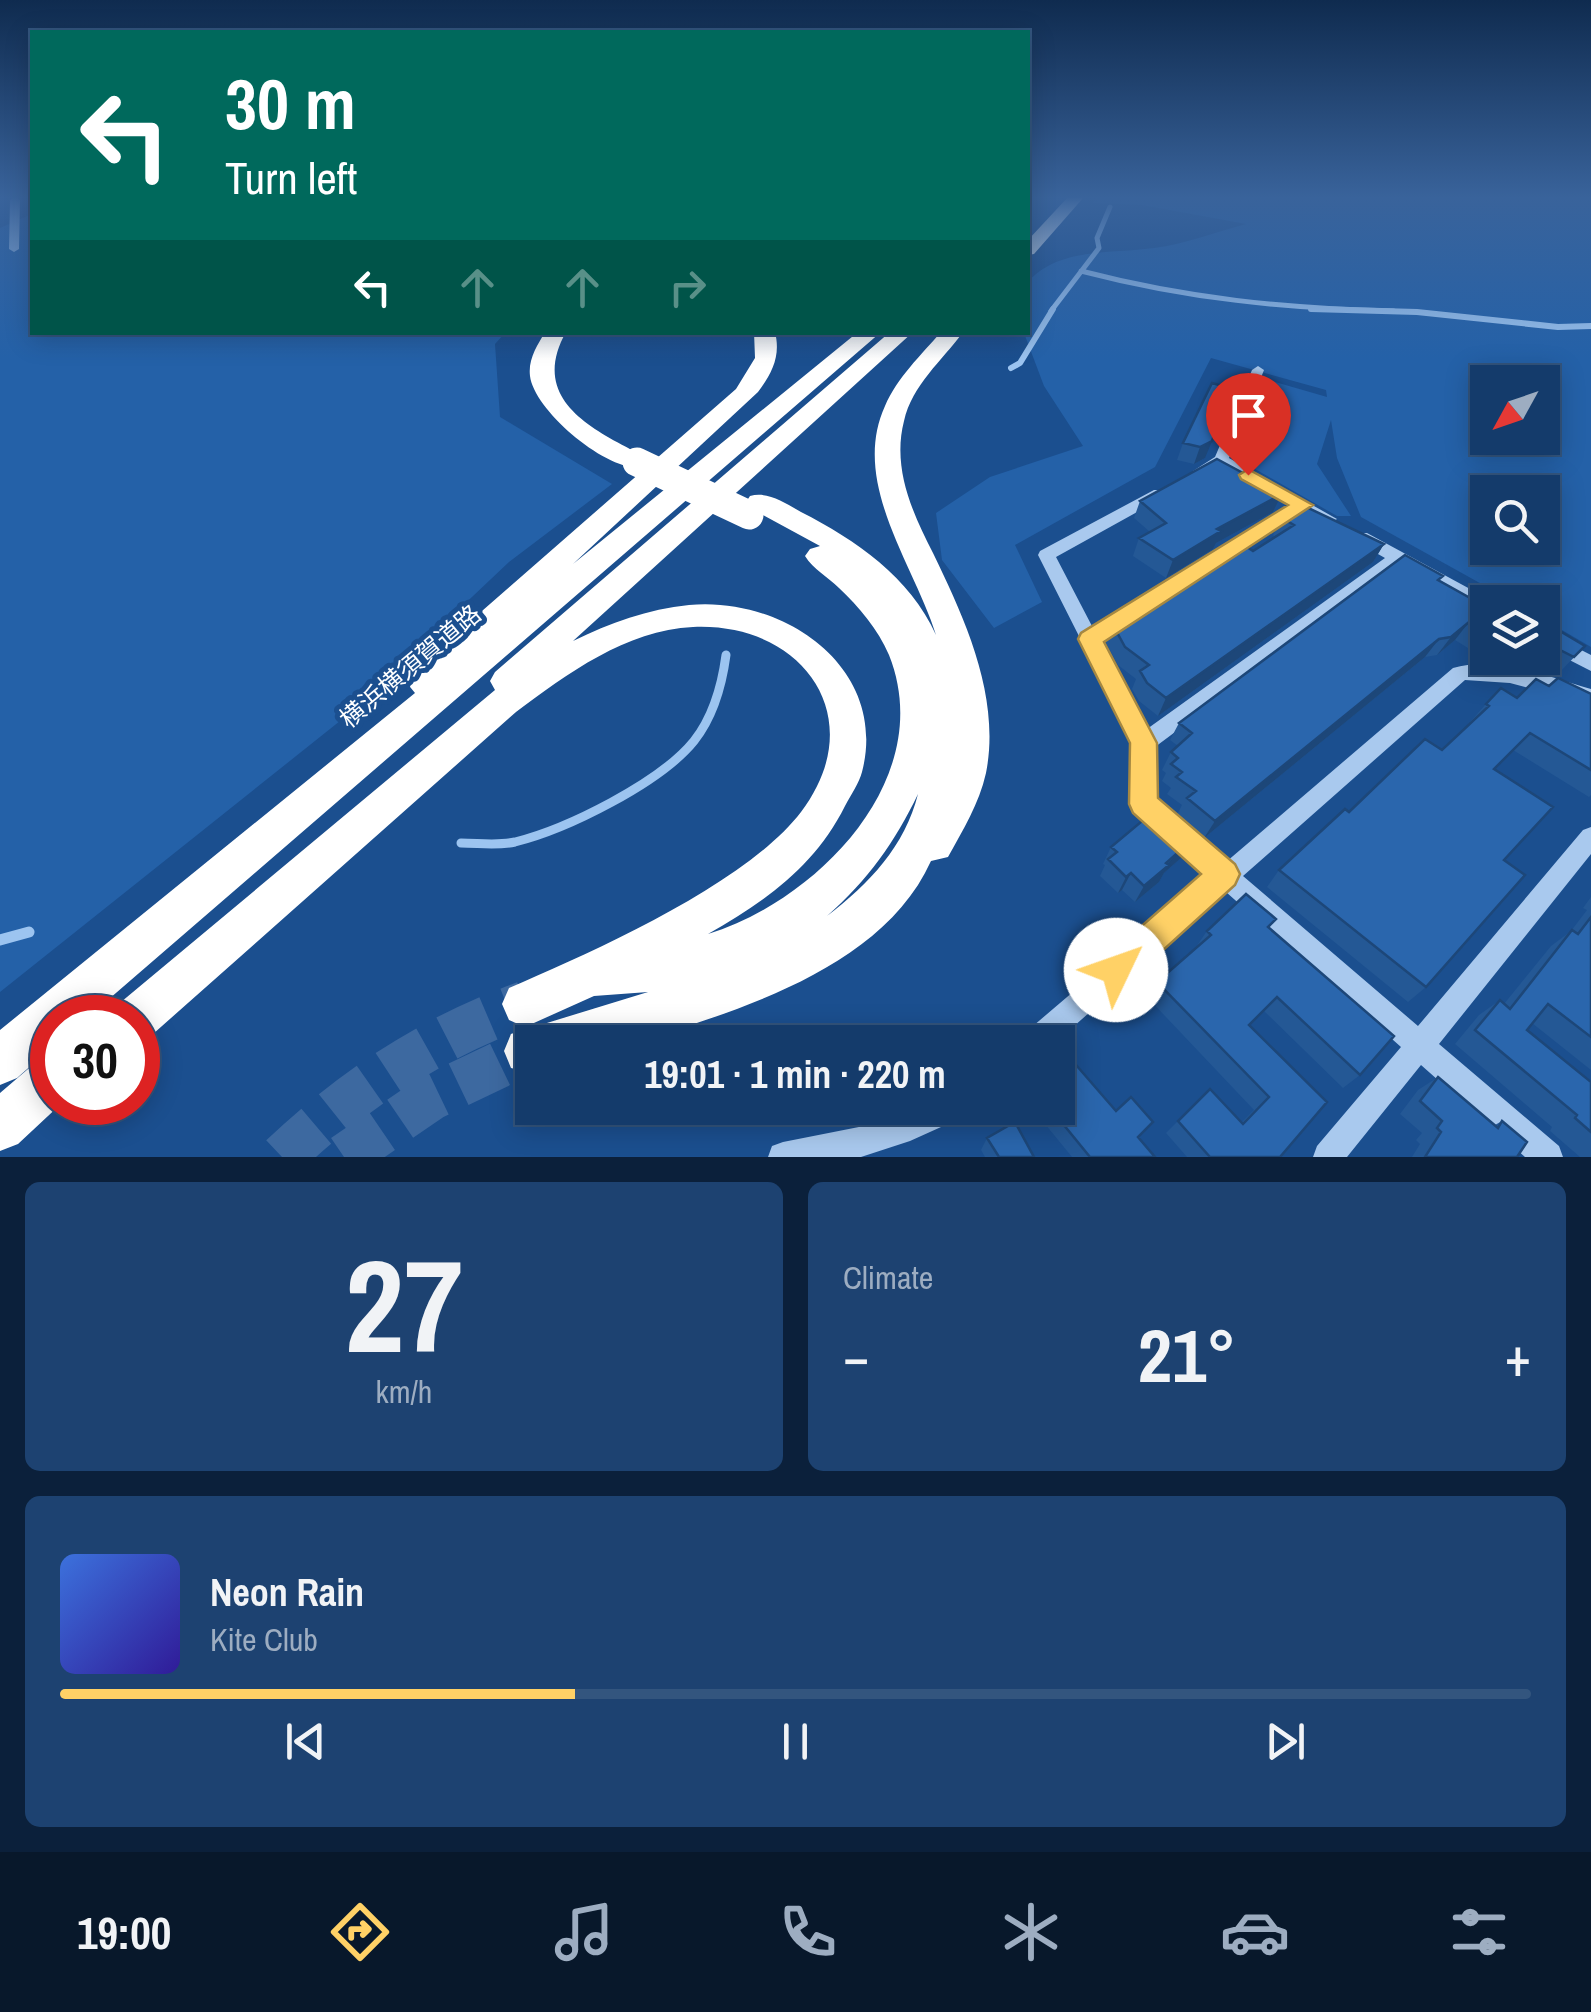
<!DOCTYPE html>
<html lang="en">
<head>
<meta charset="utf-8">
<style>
  :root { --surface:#143b6b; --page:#1d4271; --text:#f1f3f6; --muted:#9dadc1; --line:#33557e; --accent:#ffd166 }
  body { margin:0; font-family:"Archivo Narrow","Noto Sans JP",sans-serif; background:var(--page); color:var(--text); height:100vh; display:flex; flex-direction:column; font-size:38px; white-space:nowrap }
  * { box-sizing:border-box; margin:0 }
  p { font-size:32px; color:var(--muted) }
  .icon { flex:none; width:55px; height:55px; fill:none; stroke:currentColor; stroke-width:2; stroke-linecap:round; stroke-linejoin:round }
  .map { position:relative; height:1157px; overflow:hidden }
  .drawer { display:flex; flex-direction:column; gap:25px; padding:25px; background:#0b203b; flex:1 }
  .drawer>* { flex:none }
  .banner { position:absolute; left:30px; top:30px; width:1000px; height:305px; border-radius:0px; box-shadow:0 5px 25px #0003,0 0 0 2px var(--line); background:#00695c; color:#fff; overflow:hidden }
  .needle { width:65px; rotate:230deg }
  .buttons { position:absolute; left:1470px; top:365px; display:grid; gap:20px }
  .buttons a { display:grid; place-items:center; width:90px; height:90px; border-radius:0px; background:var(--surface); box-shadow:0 5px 25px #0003,0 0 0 2px var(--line); font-size:50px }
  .speed { position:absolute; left:30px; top:995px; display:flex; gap:20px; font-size:50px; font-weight:700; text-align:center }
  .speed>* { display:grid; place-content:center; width:130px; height:130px; border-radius:50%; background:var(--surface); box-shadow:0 5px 25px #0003,0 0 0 2px var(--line); line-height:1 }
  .speed .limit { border:15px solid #d22; background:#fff; color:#111 }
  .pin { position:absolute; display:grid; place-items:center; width:85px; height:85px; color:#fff; margin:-102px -42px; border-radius:50% 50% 50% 0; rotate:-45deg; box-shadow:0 0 10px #0007 }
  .pin .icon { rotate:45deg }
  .me { position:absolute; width:110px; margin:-55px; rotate:48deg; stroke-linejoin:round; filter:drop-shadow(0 0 8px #0008) }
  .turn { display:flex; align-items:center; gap:35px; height:210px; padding:0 30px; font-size:45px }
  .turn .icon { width:130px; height:130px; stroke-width:2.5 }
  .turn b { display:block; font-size:70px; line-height:85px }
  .lanes { display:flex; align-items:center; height:95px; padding:0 30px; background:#0003; justify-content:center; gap:50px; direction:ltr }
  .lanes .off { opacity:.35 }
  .big { font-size:75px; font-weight:800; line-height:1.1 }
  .drawer .card { flex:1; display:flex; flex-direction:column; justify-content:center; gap:15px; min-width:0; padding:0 35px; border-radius:15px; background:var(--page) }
  .drawer .dial { align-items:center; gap:0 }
  .dial b { font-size:130px; line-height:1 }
  .song { display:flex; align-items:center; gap:30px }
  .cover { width:120px; height:120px; border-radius:15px; background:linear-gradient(135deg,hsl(220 70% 55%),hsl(250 70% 35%)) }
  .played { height:10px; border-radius:5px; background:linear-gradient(90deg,var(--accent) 35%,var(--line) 35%) }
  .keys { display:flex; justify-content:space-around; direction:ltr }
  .heat { display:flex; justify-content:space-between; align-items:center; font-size:55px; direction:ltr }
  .drawer .tiles { flex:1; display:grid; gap:25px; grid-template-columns:1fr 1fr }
  .card:last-child { grid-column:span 2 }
  .trip { position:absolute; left:515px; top:1025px; width:560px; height:100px; border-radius:0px; background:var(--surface); box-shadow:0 5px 25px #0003,0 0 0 2px var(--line); font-weight:800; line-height:100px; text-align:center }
  .menu { display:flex; height:160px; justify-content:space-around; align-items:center; background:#08182b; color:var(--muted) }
  .menu .icon { width:70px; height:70px }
  .menu .current { color:var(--accent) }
  .menu b { font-size:45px; color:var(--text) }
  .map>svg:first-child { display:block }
  .green { fill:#2461a8; fill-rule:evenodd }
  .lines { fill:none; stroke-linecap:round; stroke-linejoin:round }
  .stream-far3 { stroke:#9cc4f0; stroke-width:5 }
  .stream-far2 { stroke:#9cc4f0; stroke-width:6 }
  .stream-far1 { stroke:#9cc4f0; stroke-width:9 }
  .stream { stroke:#9cc4f0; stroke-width:11 }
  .highway-tunnel { stroke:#3d69a0; stroke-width:46; stroke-dasharray:46 22; stroke-linecap:butt }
  .minor { fill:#a9c9ee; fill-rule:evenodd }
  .highway { fill:#fff; fill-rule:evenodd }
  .highway-bridge { stroke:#fff; stroke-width:29 }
  .wall { fill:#245895 }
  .shaded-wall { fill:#1d4779 }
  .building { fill:#2a66ad; stroke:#1d4779; stroke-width:2.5 }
  .route { fill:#ffd166; stroke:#a68842; stroke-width:2.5 }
  .labels { text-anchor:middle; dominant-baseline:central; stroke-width:10; stroke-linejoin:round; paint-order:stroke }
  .street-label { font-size:25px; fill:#fff; stroke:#1b4f8f }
</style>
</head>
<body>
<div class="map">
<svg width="1591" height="1157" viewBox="0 0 1591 1157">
  <rect width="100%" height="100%" fill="#1b4f8f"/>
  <path class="green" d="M1097 197H1591V647L1543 619 1542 602H1514L1361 517 1337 458 1331 420 1317 464 1351 516H1337L1234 457 1265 379 1327 397 1326 390 1211 358 1155 467 1015 545 1042 602 994 628 942 560 936 513 990 477 1083 446 1044 386 1024 333 1028 332V282C1059 247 1111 254 1154 248 1185 244 1216 232 1246 224L1142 205 1093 203ZM1488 382H1542V438H1488ZM1488 492H1542V548H1488Z
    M32 214V332L505 333 495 344 500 417 612 484 509 562 345 717 0 992V228Z"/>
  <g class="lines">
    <path class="stream-far3" d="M1081 271C1189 299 1283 308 1394 311
      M1051 311 1099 248 1097 238 1110 207"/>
    <path class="stream-far2" d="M1311 309 1417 312 1558 327 1591 326
      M1011 368 1020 363 1053 309"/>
    <path class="stream-far1" d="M461 843C479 843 497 846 515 842 567 829 660 783 694 741 713 717 722 685 726 655"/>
    <path class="stream" d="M0 940 29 932"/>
    <path class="highway-tunnel" d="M282 1157C354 1089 431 1038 525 1004
      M344 1157 432 1097 528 1051"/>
    <path class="minor" d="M15 197 20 200 19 249 14 252 9 249 10 200Z
      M1258 366 1264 370 1229 458 1337 519 1329 524 1303 512 1101 641 1147 729 1385 558 1355 541 1353 537 1355 533H1367L1494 602H1488V613L1482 612 1399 565 1155 747 1154 800 1226 862 1453 668C1497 655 1549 677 1591 689V705L1510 683 1465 680 1243 876 1418 1026 1583 830 1591 827V854L1439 1044 1559 1146 1563 1157H1525L1421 1065 1347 1157H1313L1317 1146 1401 1047 1226 892 1056 1042H1022L1026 1032 1209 876 1135 811 1132 804 1133 743 1038 555 1040 551 1154 490H1166L1168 493 1166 496 1056 557 1093 628 1291 505 1221 466 1201 476 1193 471 1215 457 1252 370Z
      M1542 630 1591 655V671L1542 646Z
      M921 1108H965L961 1118 910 1141 861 1157H768L772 1146 783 1142 869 1125Z"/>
    <path class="highway" d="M1068 197H1084L1034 254 1028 255V240Z
      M545 332H566C528 400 593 430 646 457L650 462 646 467C611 476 534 411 530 376 528 359 537 346 545 332Z
      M754 332H775C781 356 772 373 758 392L573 564 858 332H881L87 1018H52V1047L17 1078 0 1085V1030L415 693 406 682 411 673 736 389 755 358Z
      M890 332H913L573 641C610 623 648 609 689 605 784 596 889 668 862 772 859 783 851 795 845 806 815 866 766 901 708 934 818 900 938 778 889 655 878 629 859 607 839 588 828 577 813 569 805 556L810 549 820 546 750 508 746 502 750 496C768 491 785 503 801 512 856 540 910 577 936 635 914 564 850 483 885 406 897 378 921 355 941 332H963C942 361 912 385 904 421 892 468 912 512 933 553 965 619 1001 697 986 773 979 804 963 830 948 857L931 861C890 952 779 996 691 1025 672 1031 651 1041 632 1042 599 1045 565 1042 532 1042V1073L511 1068 504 1051 511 1034 648 992 594 996 525 1027 509 1020 502 1004 509 988C593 952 746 884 801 812 872 718 803 622 693 627 626 630 567 674 516 712L153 1034 138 1041V1018H114L121 1002 495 690 490 681 495 672ZM918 794C905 846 869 884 827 916 868 880 895 842 918 794Z
      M52 1056V1102H63L18 1144 0 1151V1093L35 1063Z"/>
    <path class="highway-bridge" d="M637 462 749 515"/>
  </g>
  <path class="wall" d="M1212 383 1205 458 1194 464 1177 460 1183 443Z
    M1282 494 1273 512 1216 543 1213 549 1166 578 1133 556 1139 538 1150 532 1134 518 1140 501Z
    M1282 518 1384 544 1373 562 1158 716 1139 701 1132 689 1136 679 1118 665 1106 643 1113 625 1253 551 1275 537 1273 535Z
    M1439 581 1488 608V649L1483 646 1476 653 1455 640 1437 655 1425 657 1204 838 1177 815 1182 805 1167 794 1171 788 1162 781 1166 773 1162 770 1171 752 1178 746 1170 740 1179 723Z
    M1542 636 1585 646 1557 675 1537 665 1534 668 1514 664 1503 658H1542Z
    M1549 686 1591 694V795L1589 797 1513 750 1494 769 1504 860 1426 987 1408 1002 1267 887 1279 870 1442 750 1472 723 1470 722 1486 704 1517 698Z
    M1192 840 1182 857 1164 873 1159 882 1135 902 1122 890 1118 893 1100 876 1105 865 1103 864 1111 847Z
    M1591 897V1070L1532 1023 1527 1030 1591 1082V1157H1580L1550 1131 1552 1127 1455 1044 1479 1015 1500 1000 1504 1004 1551 946 1571 931 1587 910 1583 908Z
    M1269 927 1360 1075 1343 1088 1264 1011 1250 1025 1327 1102 1280 1157H1187L1166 1133 1210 1089 1242 1122 1254 1110 1147 997 1157 982 1196 947 1207 931Z
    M1438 1077 1495 1125 1502 1121 1517 1157H1412L1420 1144 1416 1140 1422 1133 1400 1114 1418 1090Z
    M1032 1108H1058L1139 1137 1155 1157H1072Z
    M987 1138 1034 1157H985L981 1150Z"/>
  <path class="shaded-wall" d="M1212 441 1205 458 1194 464 1200 447Z
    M1282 494 1273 512 1216 543 1213 549 1166 578 1173 560 1217 529Z
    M1384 544 1373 562 1158 716 1166 698Z
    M1469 622 1455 640 1437 655 1451 637Z
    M1439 639 1425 657 1204 838 1215 821Z
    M1192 840 1182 857 1164 873 1159 882 1135 902 1144 886Z
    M1131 873 1122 890 1118 893 1126 877Z"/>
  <path class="building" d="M1212 383 1230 388 1212 441 1200 447 1183 443Z
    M1217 459 1282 494 1217 529 1221 531 1173 560 1139 538 1166 523 1140 501Z
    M1302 505 1384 544 1166 698 1147 683 1140 671 1149 665 1125 647 1113 625 1241 543 1253 551 1294 525 1282 518Z
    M1405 555 1443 576 1438 580 1488 608V633L1469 622 1451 637 1439 639 1215 821 1187 798 1196 791 1176 777 1182 772 1171 764 1178 758 1171 752 1192 733 1179 723Z
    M1553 627 1585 646 1574 657 1552 646 1550 650 1542 649V636Z
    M1558 678 1591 694V770L1530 733 1494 769 1553 807 1504 860 1525 875 1426 987 1279 870 1345 809 1349 812 1425 739 1442 750 1489 706 1486 704 1501 688 1517 698 1536 679 1549 686Z
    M1154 811 1192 840 1166 863 1169 865 1144 886 1131 873 1126 877 1108 859 1117 852 1111 847Z
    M1246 894 1276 919 1268 927 1394 1036 1360 1075 1277 997 1249 1025 1327 1102 1280 1157H1210L1178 1121 1210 1089 1243 1124 1269 1097 1157 982 1211 935 1207 931Z
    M1591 917V1037L1548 1004 1527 1030 1591 1082V1132L1575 1118 1577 1115 1475 1030 1500 1000 1510 1009 1572 930 1578 934Z
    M1070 1058 1116 1111 1131 1097 1153 1122 1138 1137 1155 1157H1090L1050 1108H1058V1070Z
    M1438 1077 1498 1128 1502 1121 1527 1142 1517 1157H1425L1441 1132 1437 1128 1442 1121 1420 1101Z
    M1015 1122 1034 1157H999L987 1138Z"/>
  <linearGradient id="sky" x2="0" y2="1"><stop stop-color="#0f2b4f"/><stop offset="0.55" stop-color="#39639b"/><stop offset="1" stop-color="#39639b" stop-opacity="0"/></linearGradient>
  <rect width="1591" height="359" fill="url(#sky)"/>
  <path class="route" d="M1248 469 1313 505 1104 642 1157 743 1158 798 1235 864 1240 874 1235 885 1128 982 1116 987 1104 982 1099 970 1104 959 1201 874 1133 813 1129 804 1130 743 1078 639 1081 633 1288 505 1241 479 1239 475Z"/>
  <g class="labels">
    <g class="street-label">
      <text transform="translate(410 666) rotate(-40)">横浜横須賀道路</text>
    </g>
  </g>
</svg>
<div class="buttons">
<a><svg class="needle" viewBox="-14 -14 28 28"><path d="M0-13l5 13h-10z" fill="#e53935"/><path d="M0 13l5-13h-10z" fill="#9dadc1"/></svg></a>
<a><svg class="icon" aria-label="search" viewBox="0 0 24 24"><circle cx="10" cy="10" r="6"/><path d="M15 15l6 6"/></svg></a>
<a><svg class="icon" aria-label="layers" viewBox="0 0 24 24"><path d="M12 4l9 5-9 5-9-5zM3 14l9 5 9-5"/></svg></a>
</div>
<div class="speed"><div class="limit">30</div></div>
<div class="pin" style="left:1248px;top:475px;background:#d93025"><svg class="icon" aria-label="arrive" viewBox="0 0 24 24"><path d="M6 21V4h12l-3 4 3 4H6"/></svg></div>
<svg class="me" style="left:1116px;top:970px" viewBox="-20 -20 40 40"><circle r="19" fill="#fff"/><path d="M0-13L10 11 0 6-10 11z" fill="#ffd166"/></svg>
<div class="trip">19:01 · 1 min · 220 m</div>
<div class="banner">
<div class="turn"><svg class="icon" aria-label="left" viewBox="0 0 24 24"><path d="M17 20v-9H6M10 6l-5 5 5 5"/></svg><div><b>30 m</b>Turn left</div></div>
<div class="lanes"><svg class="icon" aria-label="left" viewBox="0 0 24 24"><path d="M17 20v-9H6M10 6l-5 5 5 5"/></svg><svg class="icon off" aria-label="ahead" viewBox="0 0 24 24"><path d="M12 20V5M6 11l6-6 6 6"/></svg><svg class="icon off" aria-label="ahead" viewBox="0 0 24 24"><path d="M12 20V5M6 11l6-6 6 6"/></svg><svg class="icon off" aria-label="right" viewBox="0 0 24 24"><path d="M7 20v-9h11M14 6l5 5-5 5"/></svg></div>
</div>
</div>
<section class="drawer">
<div class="tiles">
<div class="card dial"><b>27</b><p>km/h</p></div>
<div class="card"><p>Climate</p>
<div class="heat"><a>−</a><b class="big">21°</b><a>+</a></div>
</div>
<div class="card">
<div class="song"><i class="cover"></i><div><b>Neon Rain</b><p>Kite Club</p></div></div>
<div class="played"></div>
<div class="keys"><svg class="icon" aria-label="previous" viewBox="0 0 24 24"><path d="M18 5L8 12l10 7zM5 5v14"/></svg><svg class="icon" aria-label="pause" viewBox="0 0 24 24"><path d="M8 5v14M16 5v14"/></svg><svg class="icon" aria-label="next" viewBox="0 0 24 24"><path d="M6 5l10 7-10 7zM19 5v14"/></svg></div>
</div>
</div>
</section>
<nav class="menu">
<b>19:00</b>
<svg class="icon current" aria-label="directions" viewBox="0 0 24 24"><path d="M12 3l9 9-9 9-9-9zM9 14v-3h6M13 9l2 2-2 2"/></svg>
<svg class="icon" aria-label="music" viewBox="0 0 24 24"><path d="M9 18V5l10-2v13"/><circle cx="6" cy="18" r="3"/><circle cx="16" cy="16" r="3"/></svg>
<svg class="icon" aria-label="phone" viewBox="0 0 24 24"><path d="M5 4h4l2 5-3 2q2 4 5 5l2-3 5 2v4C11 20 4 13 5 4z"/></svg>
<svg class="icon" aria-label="climate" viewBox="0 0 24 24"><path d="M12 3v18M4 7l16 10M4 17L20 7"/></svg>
<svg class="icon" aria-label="car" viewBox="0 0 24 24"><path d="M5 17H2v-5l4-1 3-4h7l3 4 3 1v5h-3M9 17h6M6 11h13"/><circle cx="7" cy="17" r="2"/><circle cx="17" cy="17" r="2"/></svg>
<svg class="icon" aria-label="filters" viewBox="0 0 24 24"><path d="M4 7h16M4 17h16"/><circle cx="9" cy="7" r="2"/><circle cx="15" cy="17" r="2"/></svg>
</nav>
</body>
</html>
